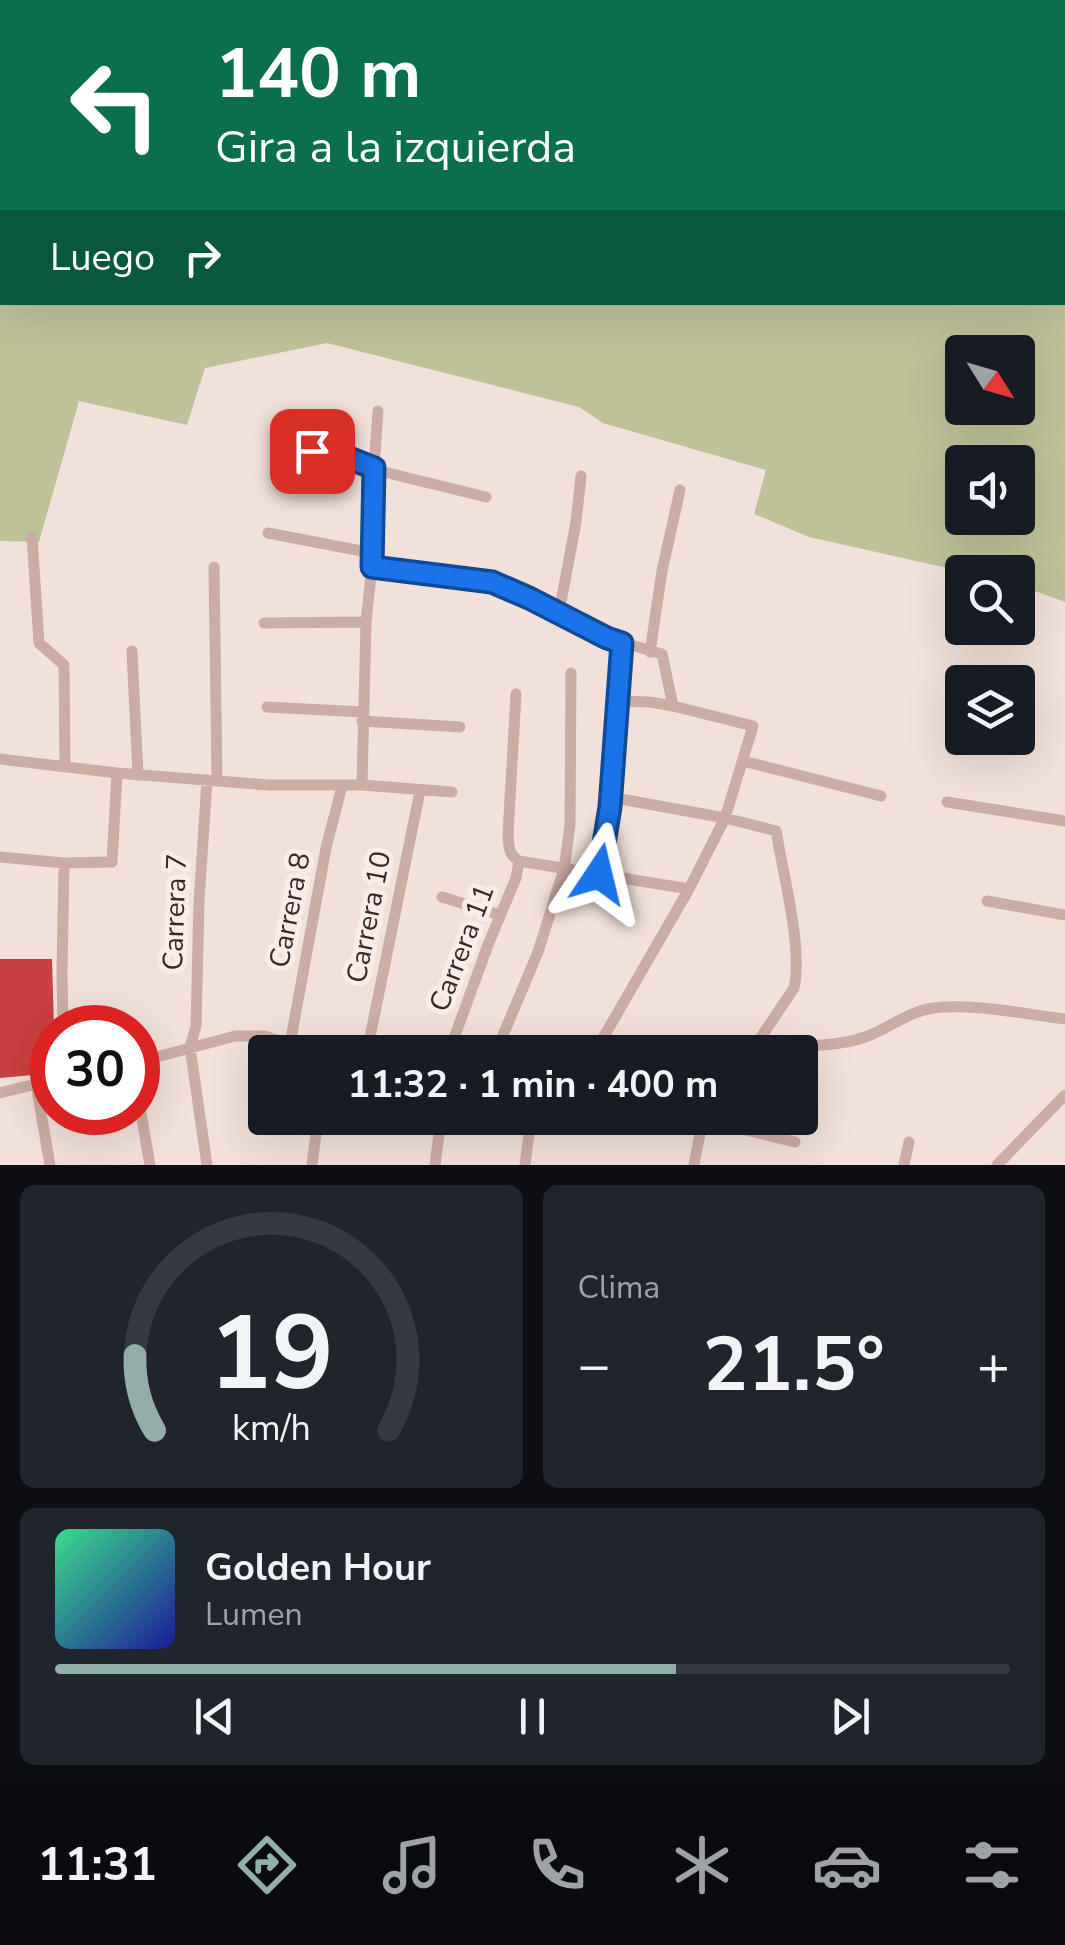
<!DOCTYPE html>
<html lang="es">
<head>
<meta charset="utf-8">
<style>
  :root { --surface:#171b24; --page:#20242c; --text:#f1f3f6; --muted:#9ea1a6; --line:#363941; --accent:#91aeaa }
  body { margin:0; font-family:"Nunito Sans",sans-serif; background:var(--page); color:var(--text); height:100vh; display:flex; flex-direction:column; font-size:38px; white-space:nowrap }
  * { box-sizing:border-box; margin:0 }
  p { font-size:32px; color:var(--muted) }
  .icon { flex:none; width:55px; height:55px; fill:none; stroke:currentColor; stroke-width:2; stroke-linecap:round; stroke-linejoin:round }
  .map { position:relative; height:1165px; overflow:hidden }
  .drawer { display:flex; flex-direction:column; gap:20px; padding:20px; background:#0d0f14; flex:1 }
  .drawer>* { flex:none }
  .top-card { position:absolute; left:0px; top:0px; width:1065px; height:305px; box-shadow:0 10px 40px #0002; background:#0b6e4f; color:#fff; overflow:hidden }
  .needle { width:65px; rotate:127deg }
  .buttons { position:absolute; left:945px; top:335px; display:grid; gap:20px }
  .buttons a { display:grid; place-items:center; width:90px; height:90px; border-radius:10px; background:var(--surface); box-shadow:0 10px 40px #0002; font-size:50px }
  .speed { position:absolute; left:30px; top:1005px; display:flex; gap:20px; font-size:50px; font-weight:700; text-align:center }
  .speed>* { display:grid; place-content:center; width:130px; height:130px; border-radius:50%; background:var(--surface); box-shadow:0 10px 40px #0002; line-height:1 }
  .speed .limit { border:15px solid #d22; background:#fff; color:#111 }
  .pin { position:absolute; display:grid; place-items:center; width:85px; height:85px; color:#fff; margin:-42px; border-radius:20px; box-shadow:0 5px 15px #0006 }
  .me { position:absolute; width:110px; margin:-55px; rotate:10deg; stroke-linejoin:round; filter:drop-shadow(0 0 8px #0008) }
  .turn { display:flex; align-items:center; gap:35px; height:210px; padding:0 50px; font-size:45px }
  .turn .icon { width:130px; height:130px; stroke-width:2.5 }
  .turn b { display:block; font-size:70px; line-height:85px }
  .then { display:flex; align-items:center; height:95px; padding:0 50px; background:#0003; gap:20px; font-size:38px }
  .big { font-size:75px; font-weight:700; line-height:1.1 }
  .drawer .tile { flex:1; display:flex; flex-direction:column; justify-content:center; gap:15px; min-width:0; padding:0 35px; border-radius:15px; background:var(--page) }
  .drawer .dial { align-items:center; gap:0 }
  .dial svg { height:260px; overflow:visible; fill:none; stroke:var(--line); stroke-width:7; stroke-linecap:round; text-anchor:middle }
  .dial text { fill:var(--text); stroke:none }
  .song { display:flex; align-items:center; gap:30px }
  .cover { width:120px; height:120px; border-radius:15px; background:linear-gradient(135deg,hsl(150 70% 55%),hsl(240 70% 35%)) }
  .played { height:10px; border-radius:5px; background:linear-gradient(90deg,var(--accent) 65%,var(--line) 65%) }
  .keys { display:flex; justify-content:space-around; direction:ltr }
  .heat { display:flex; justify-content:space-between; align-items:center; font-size:55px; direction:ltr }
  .drawer .tiles { flex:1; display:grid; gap:20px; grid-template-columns:1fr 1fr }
  .tile:last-child { grid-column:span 2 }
  .trip { position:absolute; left:248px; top:1035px; width:570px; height:100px; border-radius:10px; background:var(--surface); box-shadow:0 10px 40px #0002; font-weight:700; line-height:100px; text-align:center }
  .tabs { display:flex; height:160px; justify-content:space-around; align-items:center; background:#090b0e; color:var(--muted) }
  .tabs .icon { width:70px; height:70px }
  .tabs .active { color:var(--accent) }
  .tabs b { font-size:45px; color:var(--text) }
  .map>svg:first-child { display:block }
  .green { fill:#bfc299; fill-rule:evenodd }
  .building { fill:#ca4041 }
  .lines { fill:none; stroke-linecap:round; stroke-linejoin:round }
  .minor { stroke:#cbada5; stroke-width:11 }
  .route-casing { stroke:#114b97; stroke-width:25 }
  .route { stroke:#1a73e8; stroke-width:18 }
  .labels { text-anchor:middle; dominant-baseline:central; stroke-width:10; stroke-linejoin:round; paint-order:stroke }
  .street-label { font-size:28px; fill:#362827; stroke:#faece6 }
</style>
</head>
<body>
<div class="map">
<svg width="1065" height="1165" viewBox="0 0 1065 1165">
  <rect width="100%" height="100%" fill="#f2e1da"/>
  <path class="green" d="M0 0H1065V602L1018 585V572H965L809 537 754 514 766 470 603 423 579 407 327 343 205 368 187 425 79 401 39 542 0 541ZM2 2H1062V302H2ZM962 352H1018V408H962ZM962 462H1018V518H962Z"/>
  <path class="building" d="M0 959H52L54 1028 52 1066 49 1071 33 1075 0 1078Z"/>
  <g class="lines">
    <path class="minor" d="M279 445 346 457 384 472 486 497
      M268 533 372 553
      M32 537 39 643 64 665 65 766
      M214 567 217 781
      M372 567 492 582 529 598 607 638 662 654 673 706 753 726 725 818 689 889 595 1052
      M559 613 576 522 581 476
      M264 623 366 622
      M132 651 138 775
      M650 652 662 571 680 490
      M516 694 508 834C509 847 508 854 519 861L689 889
      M618 701 649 702 673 706
      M267 707 363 712
      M362 721 460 727
      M0 759 117 773 268 785H362L452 792
      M743 761 881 796
      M207 780 199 902 196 1026 190 1047 207 1165
      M362 785 366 622 372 567 374 468 378 411
      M610 797 725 818 776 831C783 873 803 949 794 988L751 1052
      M947 802 1065 821
      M0 857 64 863 112 862 117 773
      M599 874 610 807 622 643
      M442 897 500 915
      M987 901 1065 915
      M63 1028 62 973 64 863
      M290 1044 326 848 342 786
      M754 1051C775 1037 799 1047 822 1045 837 1044 855 1041 868 1036 889 1028 910 1011 933 1008 974 1003 1024 1014 1065 1019
      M367 1052 420 791
      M449 1052 488 945 516 878 519 861
      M496 1052 538 952 564 869 570 825 571 673
      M138 1062 235 1036H264L316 1052
      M36 1084 50 1165
      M0 1093 52 1080
      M138 1096 150 1165
      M697 1118 795 1142
      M312 1165 318 1118
      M435 1165 441 1118
      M525 1165 531 1118
      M694 1165 703 1118
      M904 1165 909 1142
      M997 1165 1065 1095"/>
  </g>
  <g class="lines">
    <g class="route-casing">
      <path id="route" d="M312 451 346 457 374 468 372 567 492 582 529 598 607 638 622 643 610 807 599 874"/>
    </g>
    <use href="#route" class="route"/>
  </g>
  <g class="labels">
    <g class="street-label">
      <text transform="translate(290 910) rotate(-79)">Carrera 8</text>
      <text transform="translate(175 912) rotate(-88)">Carrera 7</text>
      <text transform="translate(369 917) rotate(-79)">Carrera 10</text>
      <text transform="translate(462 948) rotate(-69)">Carrera 11</text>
    </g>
  </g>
</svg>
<div class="buttons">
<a><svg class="needle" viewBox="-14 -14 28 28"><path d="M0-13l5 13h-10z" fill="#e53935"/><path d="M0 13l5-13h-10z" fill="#9ea1a6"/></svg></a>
<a><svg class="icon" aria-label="sound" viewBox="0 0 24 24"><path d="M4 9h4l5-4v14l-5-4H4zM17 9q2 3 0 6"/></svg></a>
<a><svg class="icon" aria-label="search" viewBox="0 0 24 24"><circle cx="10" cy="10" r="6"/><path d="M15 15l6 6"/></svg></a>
<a><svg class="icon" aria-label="layers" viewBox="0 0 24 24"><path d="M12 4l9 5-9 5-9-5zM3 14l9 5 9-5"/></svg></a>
</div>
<div class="speed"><div class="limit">30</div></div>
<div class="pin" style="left:312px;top:451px;background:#d93025"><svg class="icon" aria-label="arrive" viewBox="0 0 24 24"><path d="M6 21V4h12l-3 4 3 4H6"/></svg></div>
<svg class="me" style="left:599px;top:874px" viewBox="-20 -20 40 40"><path d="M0-17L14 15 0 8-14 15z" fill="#1a73e8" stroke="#fff" stroke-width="4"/></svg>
<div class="trip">11:32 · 1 min · 400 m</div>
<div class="top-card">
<div class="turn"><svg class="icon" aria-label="left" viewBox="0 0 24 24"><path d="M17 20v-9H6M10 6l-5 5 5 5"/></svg><div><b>140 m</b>Gira a la izquierda</div></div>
<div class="then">Luego<svg class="icon" aria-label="right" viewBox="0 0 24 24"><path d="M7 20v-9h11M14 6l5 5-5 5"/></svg></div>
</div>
</div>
<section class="drawer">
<div class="tiles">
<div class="tile dial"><svg viewBox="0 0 100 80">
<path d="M14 69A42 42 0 1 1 86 69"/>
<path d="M14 69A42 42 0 0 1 8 46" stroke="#91aeaa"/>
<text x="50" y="56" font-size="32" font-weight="700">19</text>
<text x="50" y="72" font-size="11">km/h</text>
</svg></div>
<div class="tile"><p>Clima</p>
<div class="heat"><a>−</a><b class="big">21.5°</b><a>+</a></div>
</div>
<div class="tile">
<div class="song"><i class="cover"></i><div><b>Golden Hour</b><p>Lumen</p></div></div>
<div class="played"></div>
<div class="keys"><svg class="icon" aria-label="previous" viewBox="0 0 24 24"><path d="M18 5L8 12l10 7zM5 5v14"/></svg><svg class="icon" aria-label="pause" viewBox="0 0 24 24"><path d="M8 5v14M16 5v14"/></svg><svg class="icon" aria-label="next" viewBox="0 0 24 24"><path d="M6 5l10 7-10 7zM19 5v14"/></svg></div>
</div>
</div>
</section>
<nav class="tabs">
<b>11:31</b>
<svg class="icon active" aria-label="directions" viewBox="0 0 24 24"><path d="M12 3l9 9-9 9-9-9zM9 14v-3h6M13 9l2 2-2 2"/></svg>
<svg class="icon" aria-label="music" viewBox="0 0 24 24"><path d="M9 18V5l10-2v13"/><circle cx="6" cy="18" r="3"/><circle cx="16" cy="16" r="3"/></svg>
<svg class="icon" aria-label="phone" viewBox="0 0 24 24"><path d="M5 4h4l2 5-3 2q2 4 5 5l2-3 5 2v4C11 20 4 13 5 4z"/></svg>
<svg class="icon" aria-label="climate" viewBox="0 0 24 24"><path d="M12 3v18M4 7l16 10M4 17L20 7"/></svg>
<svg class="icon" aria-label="car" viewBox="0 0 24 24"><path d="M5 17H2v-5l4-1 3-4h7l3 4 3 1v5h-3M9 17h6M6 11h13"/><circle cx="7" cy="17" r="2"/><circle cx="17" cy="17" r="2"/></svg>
<svg class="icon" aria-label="filters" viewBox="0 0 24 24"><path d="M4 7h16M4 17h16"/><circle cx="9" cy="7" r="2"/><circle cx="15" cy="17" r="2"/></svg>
</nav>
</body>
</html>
